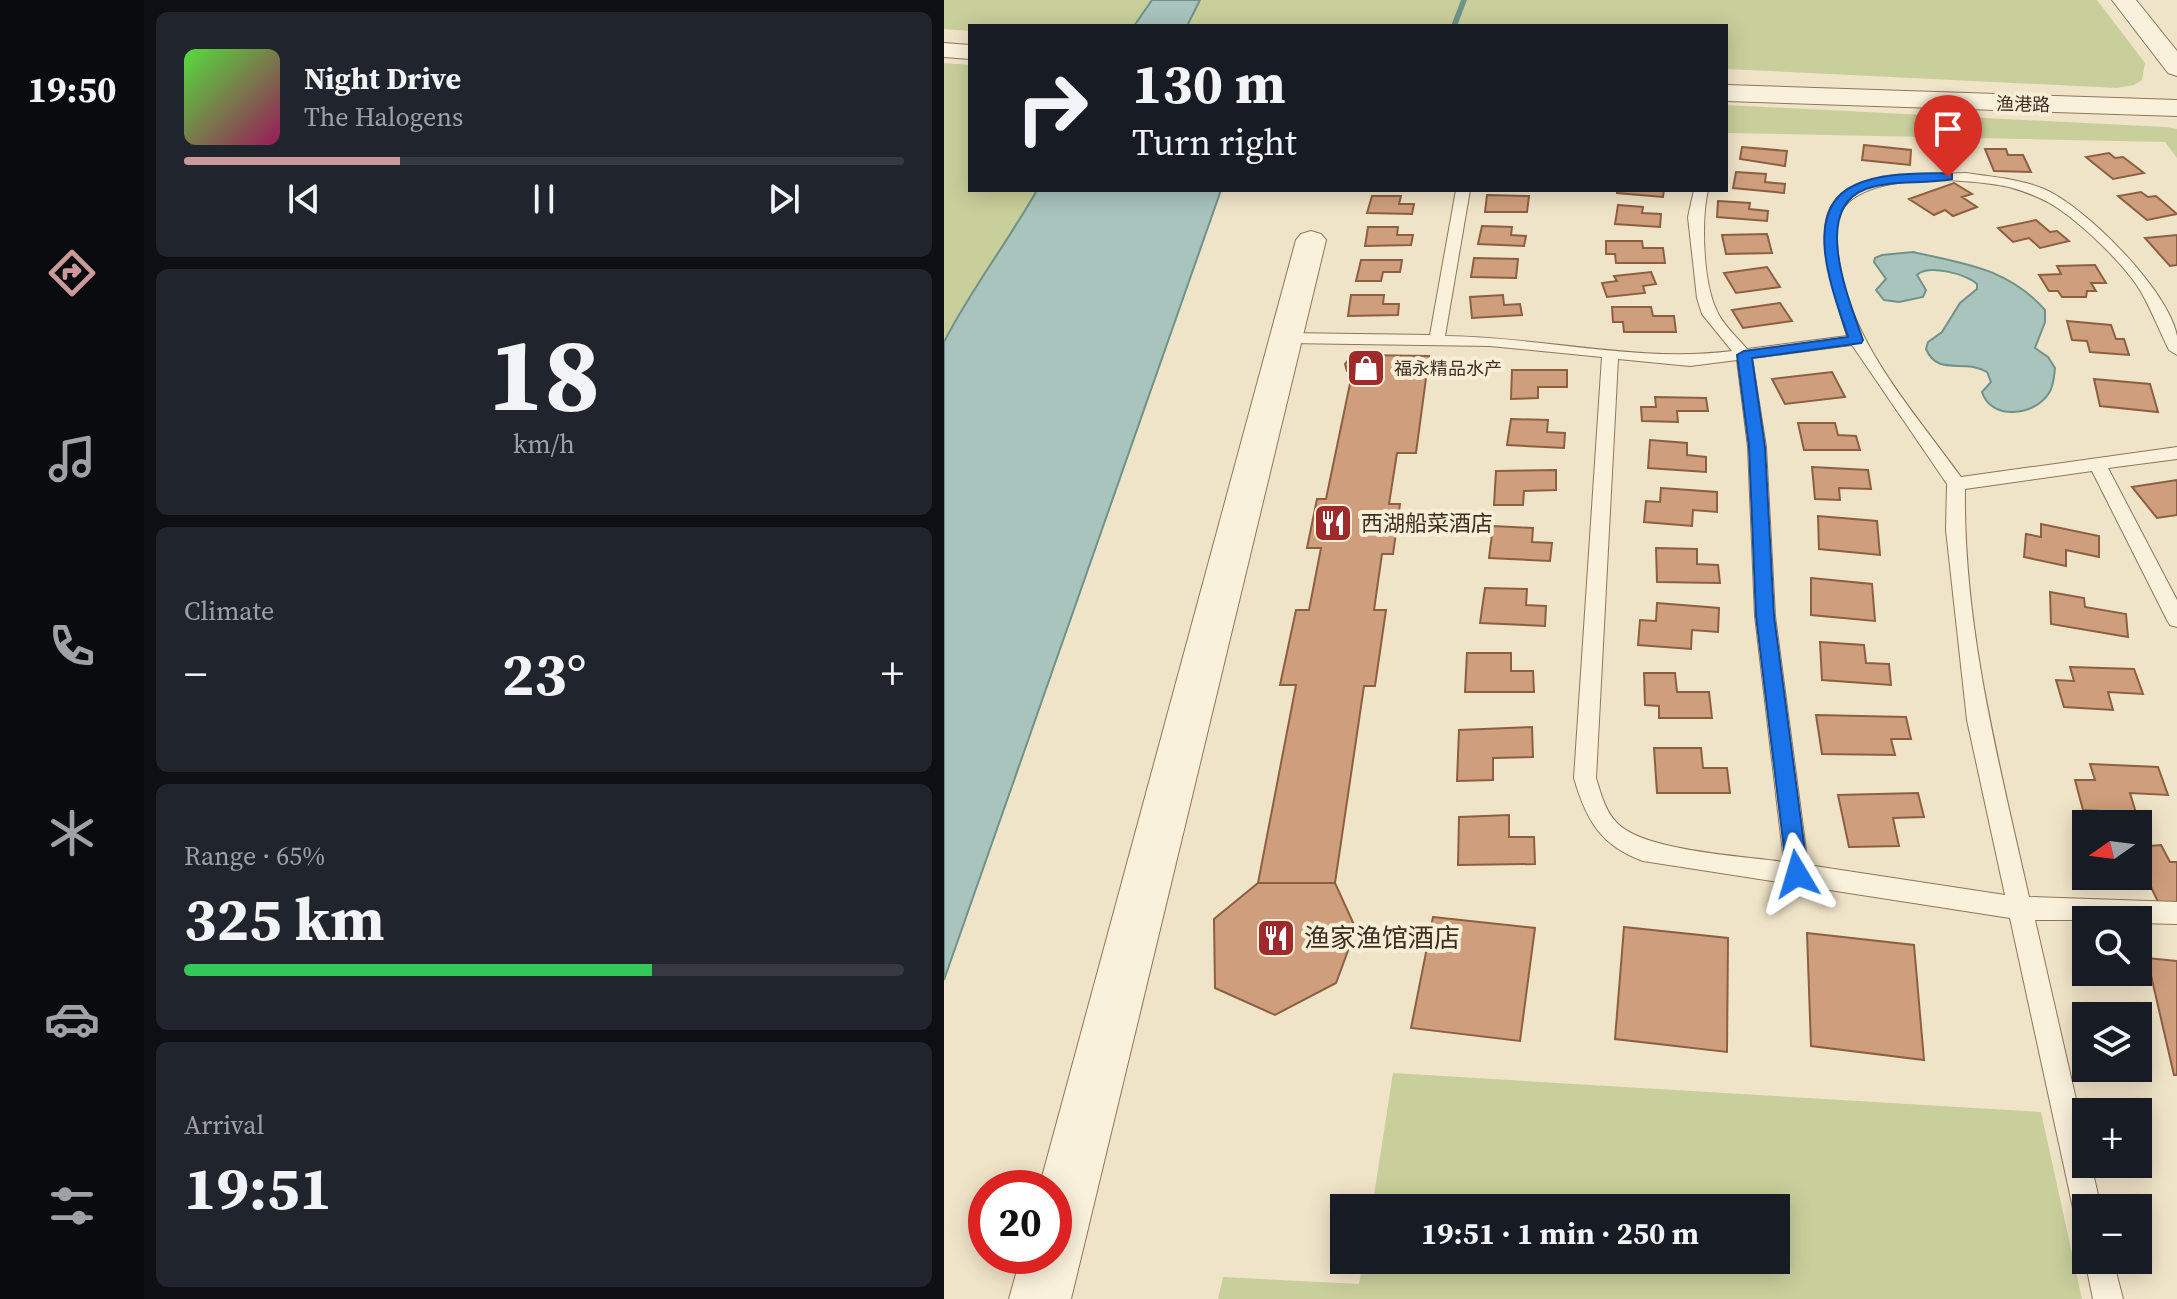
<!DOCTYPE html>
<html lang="en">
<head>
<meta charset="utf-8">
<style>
  :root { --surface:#171b24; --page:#20242c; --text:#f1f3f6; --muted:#9ea1a6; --line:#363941; --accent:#cc999b }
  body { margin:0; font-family:"Source Serif 4","Noto Sans SC",serif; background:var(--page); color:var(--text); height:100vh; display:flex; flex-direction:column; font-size:30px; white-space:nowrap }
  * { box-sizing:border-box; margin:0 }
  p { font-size:26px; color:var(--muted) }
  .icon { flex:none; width:44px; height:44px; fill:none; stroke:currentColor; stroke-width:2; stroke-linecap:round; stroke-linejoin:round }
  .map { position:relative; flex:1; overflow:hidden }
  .panel { display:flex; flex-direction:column; gap:12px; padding:12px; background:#0d0f14; width:800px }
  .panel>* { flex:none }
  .hud { position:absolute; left:24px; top:24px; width:760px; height:168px; border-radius:0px; box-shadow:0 4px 20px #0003; background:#171b24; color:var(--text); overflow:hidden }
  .needle { width:52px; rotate:256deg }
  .buttons { position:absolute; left:1128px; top:810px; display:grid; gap:16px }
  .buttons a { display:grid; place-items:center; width:80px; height:80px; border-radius:0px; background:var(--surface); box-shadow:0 4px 20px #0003; font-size:40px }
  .speed { position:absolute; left:24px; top:1170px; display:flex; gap:16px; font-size:40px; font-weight:700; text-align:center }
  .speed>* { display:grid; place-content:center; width:104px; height:104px; border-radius:50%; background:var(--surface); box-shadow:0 4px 20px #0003; line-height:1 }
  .speed .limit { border:12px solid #d22; background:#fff; color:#111 }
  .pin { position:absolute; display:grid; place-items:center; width:68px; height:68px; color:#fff; margin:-82px -34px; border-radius:50% 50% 50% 0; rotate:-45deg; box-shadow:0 0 8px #0007 }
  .pin .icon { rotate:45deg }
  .me { position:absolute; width:88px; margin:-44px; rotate:353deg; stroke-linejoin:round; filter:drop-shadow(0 0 6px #0008) }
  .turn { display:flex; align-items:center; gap:28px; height:168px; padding:0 32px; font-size:36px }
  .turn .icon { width:104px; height:104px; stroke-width:2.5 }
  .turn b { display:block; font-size:56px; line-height:68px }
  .big { font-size:60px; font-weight:700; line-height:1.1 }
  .panel .widget { flex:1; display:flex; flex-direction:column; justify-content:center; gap:12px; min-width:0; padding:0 28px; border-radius:12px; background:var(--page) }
  .panel .dial { align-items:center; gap:0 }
  .dial b { font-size:104px; line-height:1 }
  .song { display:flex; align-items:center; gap:24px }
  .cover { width:96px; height:96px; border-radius:12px; background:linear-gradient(135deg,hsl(110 70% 55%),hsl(330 70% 35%)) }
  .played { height:8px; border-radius:4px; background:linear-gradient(90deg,var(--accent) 30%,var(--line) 30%) }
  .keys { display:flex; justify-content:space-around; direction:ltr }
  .heat { display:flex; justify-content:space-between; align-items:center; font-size:44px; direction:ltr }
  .charge { height:12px; border-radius:6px; background:linear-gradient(90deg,#34c759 65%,var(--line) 0) }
  .trip { position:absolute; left:386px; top:1194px; width:460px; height:80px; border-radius:0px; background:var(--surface); box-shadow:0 4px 20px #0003; font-weight:700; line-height:80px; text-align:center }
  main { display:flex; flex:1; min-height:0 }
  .dock { display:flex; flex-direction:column; width:144px; justify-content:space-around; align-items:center; background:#090b0e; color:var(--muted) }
  .dock .icon { width:56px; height:56px }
  .dock .current { color:var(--accent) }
  .dock b { font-size:36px; color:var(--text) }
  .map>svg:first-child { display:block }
  .green { fill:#c9cf9b }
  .water { fill:#a9c4bc; stroke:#6f938a; stroke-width:2 }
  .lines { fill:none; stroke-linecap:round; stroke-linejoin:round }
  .stream { fill:#6f938a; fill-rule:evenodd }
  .building { fill:#cf9f7d; stroke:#8d5f41; stroke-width:2 }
  .service-casing { stroke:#8d765c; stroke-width:2 }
  .minor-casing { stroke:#8d765c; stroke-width:2 }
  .tertiary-casing { stroke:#8d765c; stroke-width:2 }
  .service { fill:#faf1dc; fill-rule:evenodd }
  .minor { fill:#faf1dc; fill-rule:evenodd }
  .tertiary { fill:#faf1dc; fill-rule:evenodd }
  .route { fill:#1a73e8; stroke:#114b97; stroke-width:2 }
  .labels { text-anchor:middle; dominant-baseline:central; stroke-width:8; stroke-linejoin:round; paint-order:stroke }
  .far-street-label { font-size:18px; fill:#3d2e20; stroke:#f7eed8 }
  .far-poi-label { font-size:18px; fill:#3d2e20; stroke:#f7eed8; text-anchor:start }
  .poi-label { font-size:22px; fill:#3d2e20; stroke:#f7eed8; text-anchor:start }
  .near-poi-label { font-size:26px; fill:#3d2e20; stroke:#f7eed8; text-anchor:start }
</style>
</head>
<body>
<main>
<nav class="dock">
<b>19:50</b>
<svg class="icon current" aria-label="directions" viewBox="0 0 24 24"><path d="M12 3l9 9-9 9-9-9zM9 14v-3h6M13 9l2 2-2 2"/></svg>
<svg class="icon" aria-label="music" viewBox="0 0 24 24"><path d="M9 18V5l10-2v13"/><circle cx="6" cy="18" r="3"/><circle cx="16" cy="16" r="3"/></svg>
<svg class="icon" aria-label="phone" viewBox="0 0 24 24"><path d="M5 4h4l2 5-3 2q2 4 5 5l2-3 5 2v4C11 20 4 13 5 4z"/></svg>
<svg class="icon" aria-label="climate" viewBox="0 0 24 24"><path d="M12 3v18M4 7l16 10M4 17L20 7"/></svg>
<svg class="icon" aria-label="car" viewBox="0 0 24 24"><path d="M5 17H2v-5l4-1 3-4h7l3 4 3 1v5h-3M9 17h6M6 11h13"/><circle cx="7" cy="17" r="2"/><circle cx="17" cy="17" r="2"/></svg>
<svg class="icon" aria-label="filters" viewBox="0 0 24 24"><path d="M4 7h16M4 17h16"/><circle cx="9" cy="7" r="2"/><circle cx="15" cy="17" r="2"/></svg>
</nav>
<section class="panel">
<div class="widget">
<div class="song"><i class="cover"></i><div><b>Night Drive</b><p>The Halogens</p></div></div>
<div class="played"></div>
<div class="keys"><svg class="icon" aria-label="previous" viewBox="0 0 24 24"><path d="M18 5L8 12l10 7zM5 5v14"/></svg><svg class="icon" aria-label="pause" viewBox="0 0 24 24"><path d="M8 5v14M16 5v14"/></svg><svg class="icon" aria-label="next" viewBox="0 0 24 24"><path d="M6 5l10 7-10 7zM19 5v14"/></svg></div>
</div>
<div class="widget dial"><b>18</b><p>km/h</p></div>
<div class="widget"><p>Climate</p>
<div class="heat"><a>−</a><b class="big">23°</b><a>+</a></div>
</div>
<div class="widget"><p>Range · 65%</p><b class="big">325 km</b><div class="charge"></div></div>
<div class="widget"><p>Arrival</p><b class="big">19:51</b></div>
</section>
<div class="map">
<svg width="1233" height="1299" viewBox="0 0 1233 1299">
  <rect width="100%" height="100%" fill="#f0e4c8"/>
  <path class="green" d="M0 0H1153L1201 63 1198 80 1190 85 1173 88 782 69V26H26V31L0 29Z
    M0 63 26 65V190H93L69 234 0 342Z
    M782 105 1222 127 1233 129V158L1221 142 782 133Z
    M449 1073 1097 1112 1138 1299H274L279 1277 415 1284 419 1260H832V1208H428Z"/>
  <path class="water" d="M208 0H256L243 26H190Z
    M93 190H277L0 980V342C27 289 64 242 93 190Z
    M969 252C1021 264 1064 268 1101 310V322L1091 348 1104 357 1111 368C1110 376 1110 385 1105 393 1091 416 1047 421 1038 392L1047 382 1043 372C1019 358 994 377 982 349L984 342 998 332 1016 303 1033 289V284C1023 274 984 264 973 275L982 290 979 297 955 302 940 300 932 290 942 279 930 262 931 258 938 255Z"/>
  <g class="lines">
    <path class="stream" d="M517 0H523L513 26H507Z"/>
  </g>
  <path class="building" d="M920 145 967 150 966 165 918 160Z
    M798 147 843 151 841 166 796 159Z
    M1041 149H1062L1064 155H1079L1087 172 1050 171Z
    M1165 153 1171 158 1179 157 1200 173 1169 179 1142 157Z
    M792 172 822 174 821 182 841 184 840 193 789 188Z
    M1010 183 1028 194 1018 197 1033 207 1009 216 1001 210 990 215 965 199Z
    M673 190H720L719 197 673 193Z
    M1197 192 1204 197 1212 196 1233 214 1203 220 1174 196Z
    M543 195 585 196 583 212H541Z
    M428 196H457L455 204H470L468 214 423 213Z
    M774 201 806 203 805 209 824 211 823 221 773 217Z
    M674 205 699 207 698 213 717 214 716 227 671 224Z
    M1092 220 1106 232 1113 231 1125 241 1096 248 1085 238 1069 242 1054 228Z
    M538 226 568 227 567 235 582 236 580 246 534 244Z
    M424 227H454L453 235H469L467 245 421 246Z
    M823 234 828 253 782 254 778 235Z
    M1233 235V265L1226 266 1201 238Z
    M662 241H698L699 248H719L721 263H672L671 254H662Z
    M530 258 574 259 572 278 527 277Z
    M417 260H458L456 272H439L437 281H412Z
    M1151 265 1162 283H1147L1152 291H1143L1142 297H1118L1114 291H1105L1095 275 1117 274 1113 266Z
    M823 267 836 287 792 293 780 273Z
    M707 272 712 284 699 286 701 293 663 297 658 283 673 281 670 276Z
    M407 295H440L439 304H455L454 315 404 316Z
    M559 295 560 305 576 304 578 315 528 318 526 297Z
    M836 303 848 321 799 328 788 310Z
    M668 307H707L709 316H730L732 332H680L679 322H669Z
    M1123 321 1167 325 1172 339H1180L1185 355 1146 352 1143 341 1128 340Z
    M416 355 485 356 472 453H453L445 504H456L449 554H438L430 610H442L431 686H420L391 883H314L352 685H336L352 610H365L377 548H363L373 499H382L408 374 403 371 401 364 406 358Z
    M568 370H623V387H594V398L567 399Z
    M888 372 901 397 841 404 828 379Z
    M1150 379 1206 384 1214 412 1156 406Z
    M711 397 762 398 764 411H733L734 422 698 421 697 407H712Z
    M567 419 604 420 603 432 621 433 620 448 563 445Z
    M854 423H891L894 435 912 436 916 450H860Z
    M706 440 743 443V455L762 457V472L704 468Z
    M868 467 924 470 927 489 895 488 896 500 871 499Z
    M612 470V490L580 491 579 505H550L552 471Z
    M1233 480V515L1213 518 1188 487Z
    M717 488 773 492V512L749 510 748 526 700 522 702 501 716 502Z
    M874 516 933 521 936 555 875 549Z
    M1097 524 1155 536V557L1122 550V566L1080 557 1082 534 1097 537Z
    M549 526 589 528 588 542 608 543 606 561 545 558Z
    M712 548 753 549V564L774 565 776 583 713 582Z
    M867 578 928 584 931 621 867 615Z
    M541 588 583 589 582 605 602 606 601 626 536 623Z
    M1106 592 1140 598 1141 607 1182 614 1184 637 1107 624Z
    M713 603 775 608 774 632 748 630 747 649 694 645 696 620 712 621Z
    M876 642 920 645 922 663 945 664 947 685 878 680Z
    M523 653H567V671H589L590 692H521Z
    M1126 667 1190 669 1199 694 1164 692 1169 710 1120 707 1112 680 1130 681Z
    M700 673H731L733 692H765L768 718H715V706L701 705Z
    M872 715 962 717 967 739H947L951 755 878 754Z
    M588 727 589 757 549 758V780L513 781 515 730Z
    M710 748H757L759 768H783L786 793H713Z
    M1146 764 1214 767 1224 795 1186 793 1192 813 1139 810 1131 780H1151Z
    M974 793 980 817 949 818 955 846 905 847 894 795Z
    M565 815V837H590L591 864 514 865 515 817Z
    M1217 845 1226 862H1233V902L1215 904 1207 887 1192 888 1187 876H1194V847Z
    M314 883H391L412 929 392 983 331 1015 271 988 270 919Z
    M489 917 591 928 576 1041 467 1028Z
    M680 927 784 938 783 1052 671 1039Z
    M863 933 970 945 980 1060 867 1046Z
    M1203 958 1233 961V1075H1230Z"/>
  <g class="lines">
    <g class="service-casing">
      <path id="service" d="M1022 173C1048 177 1076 179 1100 189 1142 207 1225 291 1233 336 1233 342 1233 349 1233 355L1225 350C1215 330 1207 309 1196 290 1180 264 1140 226 1115 209 1100 198 1082 192 1065 187 1026 178 895 168 893 227 889 324 964 403 1017 477L1233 447V459L1164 468 1233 600V627L1226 625 1223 620 1148 471 1021 489C1019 627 1055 763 1085 897L1233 902V924L1194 923V920H1091L1142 1143V1164H1147L1157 1208H1142V1222L1133 1218 1129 1208 1066 918 699 861C657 846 642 820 630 778L658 357 546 346 342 343 334 338 342 333 486 335 512 190H526L501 336C597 337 694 363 788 351L758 314 753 298 744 217 750 190H764C757 220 759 281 772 309 778 324 793 337 803 349L903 336C857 191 875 177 1022 173ZM908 345 1003 484 1002 530 1023 720 1061 895 864 865 831 616 822 447 808 358ZM674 359 746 366 793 360 804 447 811 616 840 862C798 856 700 851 673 823 661 811 657 794 652 778Z
        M1142 1256V1260H1169L1179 1299H1149L1141 1260Z"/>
    </g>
    <g class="minor-casing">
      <path id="minor" d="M367 231 377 234 382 240 127 1299H65L77 1256H110V1188H95L352 240 357 234Z"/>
    </g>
    <g class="tertiary-casing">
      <path id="tertiary" d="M1168 0H1192L1233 51V76L1224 73Z
        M0 43 26 45V59L0 57Z
        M782 85 1233 100V116L782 101Z"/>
    </g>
    <use href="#service" class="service"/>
    <use href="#minor" class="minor"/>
    <use href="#tertiary" class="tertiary"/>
  </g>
  <path class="route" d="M1004 173 1008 174V179C979 185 950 179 922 189 866 209 906 302 919 340L917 343 808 358 821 447 830 616 864 874 861 881 853 884 846 881 843 874 812 616 805 447 793 355 800 351 904 337C890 294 855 210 911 185 939 172 974 174 1004 173Z"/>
  <defs>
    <g id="shop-square" transform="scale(2)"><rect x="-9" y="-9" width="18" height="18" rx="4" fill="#9e2a2b" stroke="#f7eed8"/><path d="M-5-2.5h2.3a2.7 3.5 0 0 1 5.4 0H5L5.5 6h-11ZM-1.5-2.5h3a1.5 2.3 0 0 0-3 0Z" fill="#fff"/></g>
    <g id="restaurant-square" transform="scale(2)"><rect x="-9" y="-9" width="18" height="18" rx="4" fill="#9e2a2b" stroke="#f7eed8"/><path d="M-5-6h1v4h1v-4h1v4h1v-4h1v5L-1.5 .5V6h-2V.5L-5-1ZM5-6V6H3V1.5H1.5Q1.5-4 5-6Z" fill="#fff"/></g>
  </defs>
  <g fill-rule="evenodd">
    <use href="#shop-square" x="422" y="368"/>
    <use href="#restaurant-square" x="389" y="523"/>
    <use href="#restaurant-square" x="332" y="938"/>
  </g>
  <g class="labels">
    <g class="far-street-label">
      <text transform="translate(1079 104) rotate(1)">渔港路</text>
    </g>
    <g class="far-poi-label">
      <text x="450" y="368">福永精品水产</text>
    </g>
    <g class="poi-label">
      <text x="417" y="523">西湖船菜酒店</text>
    </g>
    <g class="near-poi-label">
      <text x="360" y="938">渔家渔馆酒店</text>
    </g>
  </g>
</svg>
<div class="buttons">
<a><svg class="needle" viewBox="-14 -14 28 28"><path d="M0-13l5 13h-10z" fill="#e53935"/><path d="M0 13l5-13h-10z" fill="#9ea1a6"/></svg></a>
<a><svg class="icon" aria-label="search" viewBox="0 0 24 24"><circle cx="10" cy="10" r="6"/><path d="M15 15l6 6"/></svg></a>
<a><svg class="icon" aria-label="layers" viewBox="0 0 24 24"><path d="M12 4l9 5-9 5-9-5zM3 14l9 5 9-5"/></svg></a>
<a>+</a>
<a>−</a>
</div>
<div class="speed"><div class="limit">20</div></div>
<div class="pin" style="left:1004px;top:177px;background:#d93025"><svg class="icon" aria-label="arrive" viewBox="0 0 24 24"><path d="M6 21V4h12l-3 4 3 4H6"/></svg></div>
<svg class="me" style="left:853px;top:874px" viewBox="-20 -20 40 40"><path d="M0-17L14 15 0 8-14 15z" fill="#1a73e8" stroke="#fff" stroke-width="4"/></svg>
<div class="trip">19:51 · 1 min · 250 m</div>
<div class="hud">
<div class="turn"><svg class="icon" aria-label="right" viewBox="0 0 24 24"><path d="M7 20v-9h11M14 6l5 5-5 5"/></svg><div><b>130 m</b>Turn right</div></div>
</div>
</div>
</main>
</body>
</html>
